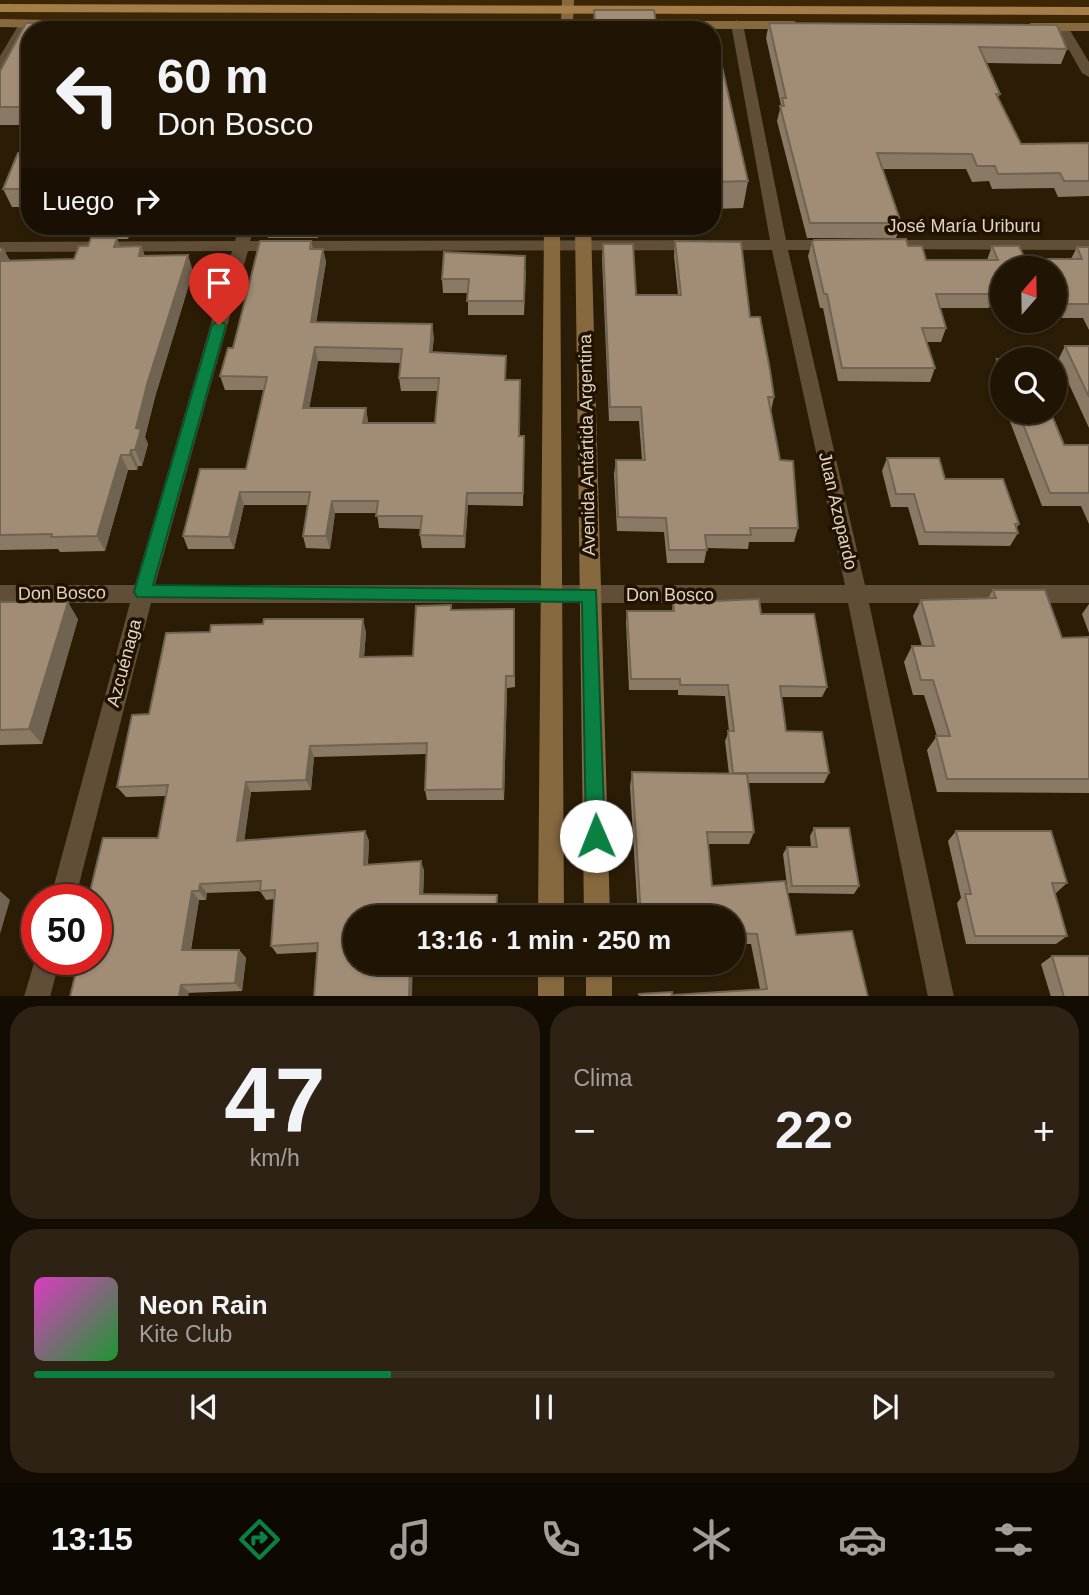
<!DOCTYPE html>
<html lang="es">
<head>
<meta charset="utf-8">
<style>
  :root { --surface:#201504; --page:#2d2213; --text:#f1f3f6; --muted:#a29f9a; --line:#3d3426; --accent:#0b8043 }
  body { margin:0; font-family:Arial,sans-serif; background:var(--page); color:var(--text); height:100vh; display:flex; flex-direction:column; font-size:26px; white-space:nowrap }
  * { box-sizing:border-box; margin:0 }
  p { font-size:23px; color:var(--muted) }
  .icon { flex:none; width:38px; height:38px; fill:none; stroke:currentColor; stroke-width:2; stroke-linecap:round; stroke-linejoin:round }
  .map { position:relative; height:996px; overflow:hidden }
  .drawer { display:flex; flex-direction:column; gap:10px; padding:10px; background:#120c02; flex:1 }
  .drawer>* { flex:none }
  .guide { position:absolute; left:21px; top:21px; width:700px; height:214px; border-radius:28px; box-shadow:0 2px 5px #0004,0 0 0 2px var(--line); background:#201504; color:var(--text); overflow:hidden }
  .needle { width:46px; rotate:20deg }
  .tools { position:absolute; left:990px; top:256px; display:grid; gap:14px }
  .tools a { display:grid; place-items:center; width:77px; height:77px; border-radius:50%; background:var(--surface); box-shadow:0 2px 5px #0004,0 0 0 2px var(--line); font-size:35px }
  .speed { position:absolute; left:21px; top:884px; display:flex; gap:14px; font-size:35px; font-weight:700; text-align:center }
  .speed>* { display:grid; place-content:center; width:91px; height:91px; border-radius:50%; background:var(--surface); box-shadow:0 2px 5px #0004,0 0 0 2px var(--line); line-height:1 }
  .speed .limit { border:10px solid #d22; background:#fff; color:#111 }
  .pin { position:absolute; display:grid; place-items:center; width:60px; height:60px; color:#fff; margin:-72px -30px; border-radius:50% 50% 50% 0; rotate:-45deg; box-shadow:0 0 7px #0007 }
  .pin .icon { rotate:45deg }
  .me { position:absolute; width:77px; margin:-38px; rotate:359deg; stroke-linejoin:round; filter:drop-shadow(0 0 5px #0008) }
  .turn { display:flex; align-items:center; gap:24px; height:147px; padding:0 21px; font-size:32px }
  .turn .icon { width:91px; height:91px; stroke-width:2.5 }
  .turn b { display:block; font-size:49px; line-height:60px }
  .then { display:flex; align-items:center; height:66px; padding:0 21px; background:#0003; gap:14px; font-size:26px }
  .big { font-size:52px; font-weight:700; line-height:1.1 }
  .drawer .widget { flex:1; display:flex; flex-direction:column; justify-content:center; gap:10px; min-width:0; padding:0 24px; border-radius:28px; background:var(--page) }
  .drawer .dial { align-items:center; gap:0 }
  .dial b { font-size:91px; line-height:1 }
  .song { display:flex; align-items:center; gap:21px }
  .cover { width:84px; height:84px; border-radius:10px; background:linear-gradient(135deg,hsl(310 70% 55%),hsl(130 70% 35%)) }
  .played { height:7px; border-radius:4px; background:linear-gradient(90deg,var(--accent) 35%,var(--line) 35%) }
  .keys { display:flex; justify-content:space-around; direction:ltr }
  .heat { display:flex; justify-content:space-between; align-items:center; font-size:38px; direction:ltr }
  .drawer .tiles { flex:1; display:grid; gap:10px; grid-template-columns:1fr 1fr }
  .widget:last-child { grid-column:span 2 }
  .trip { position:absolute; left:343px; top:905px; width:402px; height:70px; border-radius:35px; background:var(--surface); box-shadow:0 2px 5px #0004,0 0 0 2px var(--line); font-weight:700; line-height:70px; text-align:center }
  .tabs { display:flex; height:112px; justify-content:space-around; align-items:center; background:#0d0802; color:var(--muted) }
  .tabs .icon { width:49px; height:49px }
  .tabs .active { color:var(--accent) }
  .tabs b { font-size:32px; color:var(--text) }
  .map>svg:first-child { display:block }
  .green { fill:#3d2603 }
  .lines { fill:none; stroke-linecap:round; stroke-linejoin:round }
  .minor { fill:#614e36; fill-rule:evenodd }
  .secondary { fill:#876940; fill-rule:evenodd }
  .primary { fill:#a47d48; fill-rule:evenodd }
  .wall { fill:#8a7965; fill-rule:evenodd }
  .shaded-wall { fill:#716352 }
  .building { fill:#a18d75; stroke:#716352; stroke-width:2; fill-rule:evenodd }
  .route { fill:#0b8043; stroke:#07532c; stroke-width:2 }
  .labels { text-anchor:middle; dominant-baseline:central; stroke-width:7; stroke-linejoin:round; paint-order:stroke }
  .street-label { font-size:18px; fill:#dfd4c7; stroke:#211200 }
</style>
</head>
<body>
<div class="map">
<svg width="1089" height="997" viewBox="0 0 1089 997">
  <rect width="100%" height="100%" fill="#2b1c06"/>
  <path class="green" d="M0 0H1089V23L0 20Z"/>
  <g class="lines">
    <path class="minor" d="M737 20 743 24 786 240H835L843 245 835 250H788L865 585H1089V603H869L954 997H928L848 603H151L75 900H50L130 603H0V585H135L232 251 0 252V242L235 241 239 226H255L250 241 770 240 731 24ZM772 250 845 585H155L248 251Z
      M21 21 31 24 7 67 0 71V56Z
      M1058 24 1068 27 1089 62V77L1082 73 1056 27Z
      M883 240H1089V250L877 249V241Z
      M37 953V959H60L50 997H24Z"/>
    <path class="secondary" d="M562 0H574L573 21H794L800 25 794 29 236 28 230 24 236 20 561 21Z
      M0 19 52 20 58 24 52 28 0 27Z
      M1089 23V31H1031L1025 27 1031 23Z
      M544 226H560L564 917H538Z
      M575 226H591L610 917H584Z
      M538 962H564V997H538Z
      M586 962H612V997H586Z"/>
    <path class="primary" d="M0 4 1089 7V15L0 12Z"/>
  </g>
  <path class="wall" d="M594 10 657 30H593Z
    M259 22 261 30H30V125H0V71L26 23Z
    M769 23 1067 49 1061 64 986 63 1000 94 998 98 1021 144 1089 143V196L1058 197 1054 188 992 189 989 181 972 182 966 169H883L901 223 896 238H807L777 121 781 105 766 38Z
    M712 49 748 181 743 208 712 209Z
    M30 153V207H12L3 189Z
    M98 226H133L128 239H117L120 247 141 246 145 256 193 271 155 397 145 437 148 444 142 466H138L137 470H128L105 551 60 552 58 549 0 550V247L10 260 74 259 88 246 103 238Z
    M264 226H320L318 238H268Z
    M311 241 313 249H323L326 262 316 323 434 337 432 352 506 369V380L520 394 519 436 524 449 523 506 468 505 465 548H422L420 535 421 529 379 528 377 513H335L330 549 306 548 303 536 308 505H244L234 549H188L183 536 246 469 264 390H225L220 376 233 348ZM318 361 401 363 399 378 401 391H438L435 423H368L366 408H309Z
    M675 241 750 317 774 397 771 411 780 460 798 528 794 542H749L748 549 707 548 704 563H667L664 532 617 531 614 474 616 460H642L639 421H609L602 259 603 244 636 295H678L674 256Z
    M812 242 908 246 926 260H987L992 246 1025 259H1071L1077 247H1089V330L1083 318H1055V268H1003V301L988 308H940L946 328 941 342H927L935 368 930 382 838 381 823 308H820L808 256Z
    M526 270 524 315H468V293H443L442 279Z
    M1065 346H1089V428L1058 360Z
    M997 359H1003V404L991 373Z
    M1006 411H1050L1064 445H1089V524L1081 506H1042Z
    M887 458 945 479 1019 524 1016 529 1018 533 1010 546 919 545 908 507H891L882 471Z
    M993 590 1062 638 1089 637V793L937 792 927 750 937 736 924 695H913L904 662 912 646H922L913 616 921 600 988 598Z
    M0 602 78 619 42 744 0 745Z
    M673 603 761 614 827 687 822 697H781L786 731 829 773 824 783H748L754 832 749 844H708L712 886 796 935 868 997H639V994L672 995 760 989 751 944H733V917H638L630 786 632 772 729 774 725 741 729 731 725 696 678 695V690H629L626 622 627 611H672Z
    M1089 604V633L1082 614Z
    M514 609 515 687 507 688 504 800H427L425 790 426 754 314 757 311 790 251 792 244 841 365 831 369 841 368 865 424 870 423 894 498 904 355 917 318 952 277 954 271 946 274 899 266 900 260 891 207 893 206 900H199L191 950H239L246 958 242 991 70 997 158 838 166 796 126 797 117 787 149 714 366 632 364 657 413 656 451 610Z
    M814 828 859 886 854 894 788 893 783 854 787 847H811L810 836Z
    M956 831 1067 883 1056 893H1054L1067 936 1056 944H966L957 903 961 898 948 841Z
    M1052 956 1089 997H1051L1041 964Z"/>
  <path class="shaded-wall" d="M123 226H133L128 239Z
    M315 226H320L318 238Z
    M117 238 123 255 114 247Z
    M141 246 147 262 139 256Z
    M3 247 11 263 0 268V253Z
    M323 249 326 262 314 336 311 322Z
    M188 255 193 271 155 397 145 437 148 444 142 466 135 450 136 428 148 381Z
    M1003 290V301L988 308 994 294Z
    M432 324 434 337 431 365 430 352Z
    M315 347 318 361 307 421 303 408Z
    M366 408 368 421 366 436 363 423Z
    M131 450 138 466 137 470 130 455Z
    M121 455 128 470 105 551 97 536Z
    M240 492 244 505 234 549 229 537Z
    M467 493 468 505 465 548 464 536Z
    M332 501 335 513 330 549 326 536Z
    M68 602 78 619 42 744 29 729Z
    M363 619 366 632 363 670 360 657Z
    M506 676 507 688 504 800 503 789Z
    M310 746 314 757 311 790 306 780Z
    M246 782 251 792 243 851 237 841Z
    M365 831 369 841 367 874 364 865Z
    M421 861 424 870 423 903 420 894Z
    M200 884 207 893 206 900 199 891Z
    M0 891 10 900 0 934Z
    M192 891 199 900 189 958 182 950Z
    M239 950 246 958 242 991 235 983Z
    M410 962H413L412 997H409Z
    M181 985 189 992 188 997H179Z"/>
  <path class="building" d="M594 10H654L657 30H596Z
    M259 22 257 30H30V107H0V71L26 23Z
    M769 23 1057 25 1067 49 979 47 1000 94H996L1021 144 1089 143V181H1064L1060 173 998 174 995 166H977L972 154 877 153 901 223H810L780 106H784L782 98H786Z
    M354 24 382 29H529V30H316V27Z
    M712 49H718L748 181 712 182Z
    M18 153H30V189H3Z
    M91 238H117L114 247 141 246 139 256 188 255 148 381 136 428 141 429 135 450H131L130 455H121L97 536 51 537 52 534 0 535V261L74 259 79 246H88Z
    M906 239 908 246H922L926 260H998L992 246H1019L1025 259H1082L1077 247H1089V304H1055V268H1003V290L994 294H936L946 328H922L935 368H842L827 294H824L812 242 814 240Z
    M260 241H311L310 249H323L311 322 432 324 430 352 506 356 505 380H520L519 436H524L523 493H467L464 536 420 535 422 516H376L378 501H332L326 536H303L310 492H240L229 537 183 536 200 469H246L267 377 220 376 228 348H233ZM315 347 402 349 399 378H439L435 423H363L366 408H303Z
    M675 241 741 242 750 317H760L770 370 774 397H768L780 460 793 461 798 528H750L751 535H705L707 550H669L666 518 618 517 616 460H645L641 407H610L603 244H633L636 295H681Z
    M444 252 525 256 524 301H467L469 279H442Z
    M1065 346H1089V397Z
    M997 359H1003V373Z
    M1018 411H1050L1064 445H1089V493H1050Z
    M887 458H939L945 479H1003L1019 524H1015L1018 533 925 532 914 494H896Z
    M993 590H1045L1062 638 1089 637V779H947L936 736H950L933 680H921L912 646H934L921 600 996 598Z
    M759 599 761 614H814L827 687 780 686 786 731 822 732 829 773H733L728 731H734L728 685H680V679H631L627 611H674L673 603Z
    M0 602H68L29 729 0 730Z
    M451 605V610L514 609V676H506L503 789 425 790 427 743 310 746 306 780 246 782 237 841 365 831 364 865 421 861 420 894 497 895 496 917H355V962H410L409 997H314L318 943 271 946 275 890 260 891 261 881 200 884 199 891H192L182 950H239L235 983 181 985 179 997H70L79 959H96V900H88L103 838H158L168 785 117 787 132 715 149 714 166 633 210 632 211 625 263 624 264 619H363L360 657 413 656 416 606Z
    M632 772 747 774 754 832H707L712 886 785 881 796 935 852 931 868 997H640L639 994 672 992V995L767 989 757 934 733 933V917H641Z
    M814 828H849L859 886H792L787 847H817Z
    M956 831H1051L1067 883H1052L1067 936H975L965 894H971Z
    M1052 956H1089V997H1064Z"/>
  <path class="route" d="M219 320 226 325 153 585 596 590 605 836 603 843 596 846 589 843 586 836 582 602 137 597 134 592 212 325Z"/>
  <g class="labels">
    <g class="street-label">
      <text x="964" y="226">José María Uriburu</text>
      <text transform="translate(587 445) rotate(-91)">Avenida Antártida Argentina</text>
      <text transform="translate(838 511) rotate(77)">Juan Azopardo</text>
      <text transform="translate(62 593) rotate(-1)">Don Bosco</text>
      <text x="670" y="595">Don Bosco</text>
      <text transform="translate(124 663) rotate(-75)">Azcuénaga</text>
    </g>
  </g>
</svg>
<div class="tools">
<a><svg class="needle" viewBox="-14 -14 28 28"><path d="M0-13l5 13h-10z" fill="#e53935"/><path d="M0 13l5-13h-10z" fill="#a29f9a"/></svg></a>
<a><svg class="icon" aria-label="search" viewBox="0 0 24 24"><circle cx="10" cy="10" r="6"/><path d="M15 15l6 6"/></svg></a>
</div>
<div class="speed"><div class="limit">50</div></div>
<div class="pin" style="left:219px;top:325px;background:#d93025"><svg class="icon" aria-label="arrive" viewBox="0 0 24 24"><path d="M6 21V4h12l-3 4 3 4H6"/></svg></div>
<svg class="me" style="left:596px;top:836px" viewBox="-20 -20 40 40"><circle r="19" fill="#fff"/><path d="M0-13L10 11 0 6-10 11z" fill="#0b8043"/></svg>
<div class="trip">13:16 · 1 min · 250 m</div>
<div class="guide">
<div class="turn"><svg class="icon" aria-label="left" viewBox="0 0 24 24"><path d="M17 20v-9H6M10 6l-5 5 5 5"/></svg><div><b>60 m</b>Don Bosco</div></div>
<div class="then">Luego<svg class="icon" aria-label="right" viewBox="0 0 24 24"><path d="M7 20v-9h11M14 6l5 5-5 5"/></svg></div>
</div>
</div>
<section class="drawer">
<div class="tiles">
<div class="widget dial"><b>47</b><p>km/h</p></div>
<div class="widget"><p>Clima</p>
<div class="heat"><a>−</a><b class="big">22°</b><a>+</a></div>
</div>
<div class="widget">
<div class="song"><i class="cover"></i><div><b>Neon Rain</b><p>Kite Club</p></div></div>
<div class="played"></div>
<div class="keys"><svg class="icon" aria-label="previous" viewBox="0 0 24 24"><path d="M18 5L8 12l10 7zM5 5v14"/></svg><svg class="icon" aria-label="pause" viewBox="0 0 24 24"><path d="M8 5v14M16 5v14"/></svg><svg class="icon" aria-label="next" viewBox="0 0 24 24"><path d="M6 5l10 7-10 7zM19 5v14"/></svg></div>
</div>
</div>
</section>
<nav class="tabs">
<b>13:15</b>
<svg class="icon active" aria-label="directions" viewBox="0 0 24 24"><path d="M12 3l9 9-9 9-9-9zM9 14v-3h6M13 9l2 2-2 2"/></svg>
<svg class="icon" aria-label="music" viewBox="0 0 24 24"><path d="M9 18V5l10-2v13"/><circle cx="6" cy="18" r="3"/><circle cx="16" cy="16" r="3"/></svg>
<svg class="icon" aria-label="phone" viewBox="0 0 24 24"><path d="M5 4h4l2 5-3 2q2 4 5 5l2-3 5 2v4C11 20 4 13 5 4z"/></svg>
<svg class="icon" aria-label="climate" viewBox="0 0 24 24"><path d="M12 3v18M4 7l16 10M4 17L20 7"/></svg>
<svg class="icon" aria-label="car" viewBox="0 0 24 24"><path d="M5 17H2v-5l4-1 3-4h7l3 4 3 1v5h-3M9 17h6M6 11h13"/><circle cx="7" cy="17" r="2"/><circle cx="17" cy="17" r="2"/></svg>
<svg class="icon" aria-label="filters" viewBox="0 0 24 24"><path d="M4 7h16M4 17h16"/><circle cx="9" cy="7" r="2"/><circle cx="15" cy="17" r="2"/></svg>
</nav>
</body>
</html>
